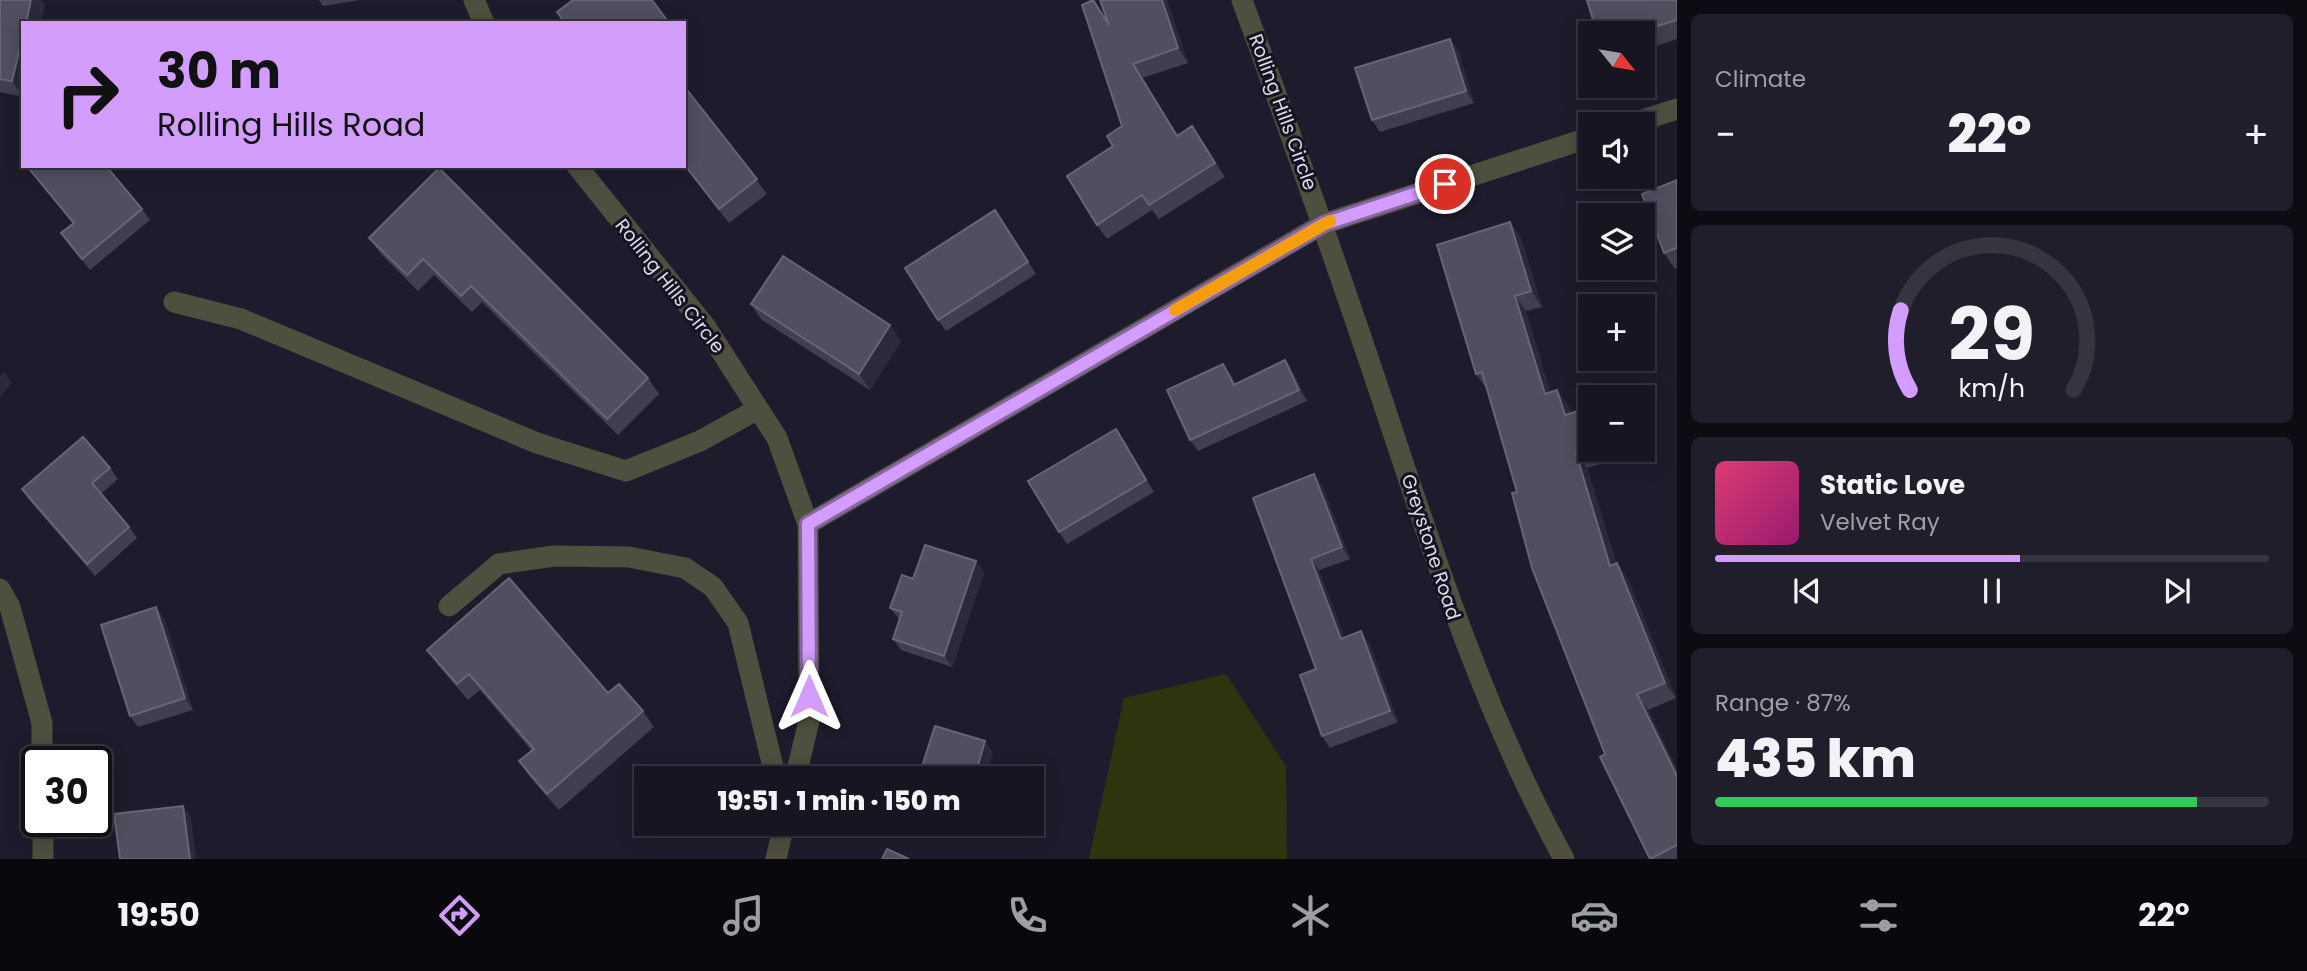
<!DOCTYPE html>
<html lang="en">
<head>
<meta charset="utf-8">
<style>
  :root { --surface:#161521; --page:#1f1e2a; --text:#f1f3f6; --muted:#9e9fa5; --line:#35343f; --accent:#d29dfd }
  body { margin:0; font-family:Poppins,sans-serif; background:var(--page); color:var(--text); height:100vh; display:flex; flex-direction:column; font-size:26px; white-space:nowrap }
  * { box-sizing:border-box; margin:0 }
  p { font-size:23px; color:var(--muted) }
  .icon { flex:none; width:38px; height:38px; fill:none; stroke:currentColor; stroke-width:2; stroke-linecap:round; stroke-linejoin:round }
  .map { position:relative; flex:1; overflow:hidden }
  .drawer { display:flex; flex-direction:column; gap:14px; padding:14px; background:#0c0c12; width:630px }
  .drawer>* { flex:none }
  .hud { position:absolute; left:21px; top:21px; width:665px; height:147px; border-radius:0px; box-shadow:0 4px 18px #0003,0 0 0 2px var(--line); background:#d29dfd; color:#111; overflow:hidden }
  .needle { width:46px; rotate:120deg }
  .fabs { position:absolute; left:1578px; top:21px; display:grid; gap:14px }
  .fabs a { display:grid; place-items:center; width:77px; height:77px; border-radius:0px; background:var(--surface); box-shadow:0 4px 18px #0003,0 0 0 2px var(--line); font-size:35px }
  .speed { position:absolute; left:21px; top:746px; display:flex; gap:14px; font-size:35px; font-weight:700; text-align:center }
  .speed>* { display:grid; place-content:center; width:91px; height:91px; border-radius:50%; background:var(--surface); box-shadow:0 4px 18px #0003,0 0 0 2px var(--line); line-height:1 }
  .speed .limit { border:4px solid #111; border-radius:10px; background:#fff; color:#111 }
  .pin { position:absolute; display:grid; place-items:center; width:60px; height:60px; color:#fff; margin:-30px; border:4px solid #fff; border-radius:50%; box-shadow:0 2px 7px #0007 }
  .me { position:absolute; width:77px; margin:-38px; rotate:0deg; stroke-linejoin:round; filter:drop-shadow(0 0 5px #0008) }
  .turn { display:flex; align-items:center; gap:24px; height:147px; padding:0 21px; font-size:32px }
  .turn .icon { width:91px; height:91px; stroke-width:2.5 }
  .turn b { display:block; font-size:49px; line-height:60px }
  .big { font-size:52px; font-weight:800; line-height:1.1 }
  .drawer .card { flex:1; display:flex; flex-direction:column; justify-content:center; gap:10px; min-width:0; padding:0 24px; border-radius:10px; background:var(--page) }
  .drawer .dial { align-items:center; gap:0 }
  .dial svg { height:182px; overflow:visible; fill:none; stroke:var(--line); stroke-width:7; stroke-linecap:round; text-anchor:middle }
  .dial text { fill:var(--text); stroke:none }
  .song { display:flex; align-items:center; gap:21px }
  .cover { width:84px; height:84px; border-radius:10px; background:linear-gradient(135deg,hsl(340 70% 55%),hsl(320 70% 35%)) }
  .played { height:7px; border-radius:4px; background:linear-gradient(90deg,var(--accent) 55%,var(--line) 55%) }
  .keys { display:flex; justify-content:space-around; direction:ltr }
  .heat { display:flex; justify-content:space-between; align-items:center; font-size:38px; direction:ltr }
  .charge { height:10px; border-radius:5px; background:linear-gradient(90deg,#34c759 87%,var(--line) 0) }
  .trip { position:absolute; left:634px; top:766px; width:410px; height:70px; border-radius:0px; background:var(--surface); box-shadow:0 4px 18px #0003,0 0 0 2px var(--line); font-weight:800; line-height:70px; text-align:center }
  .dock { display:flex; height:112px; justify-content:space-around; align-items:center; background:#09080d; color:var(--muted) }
  .dock .icon { width:49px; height:49px }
  .dock .selected { color:var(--accent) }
  .dock b { font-size:32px; color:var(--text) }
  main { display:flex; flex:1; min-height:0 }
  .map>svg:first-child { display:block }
  .green { fill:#2e340d }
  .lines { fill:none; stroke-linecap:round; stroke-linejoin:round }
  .minor { stroke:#4e4f3e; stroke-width:21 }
  .wall { fill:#403e4f }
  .shaded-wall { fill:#2b293a }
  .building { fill:#514f5f; stroke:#676574; stroke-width:2 }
  .route-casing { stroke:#8866a4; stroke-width:18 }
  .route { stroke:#d29dfd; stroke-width:12 }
  .slow { stroke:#f59e0b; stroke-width:12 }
  .labels { text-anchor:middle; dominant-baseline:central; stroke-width:6; stroke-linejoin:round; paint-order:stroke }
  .street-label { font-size:19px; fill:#dddde8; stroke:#151322 }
</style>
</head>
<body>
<main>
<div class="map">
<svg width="1677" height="859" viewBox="0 0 1677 859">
  <rect width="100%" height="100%" fill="#1e1c2c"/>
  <path class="green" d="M1226 674 1286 766 1287 859H1089L1124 698Z"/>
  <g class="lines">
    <path class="minor" d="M474 0 484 23
      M1242 0C1290 132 1337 265 1382 399 1434 556 1484 713 1564 859
      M1630 124 1677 109
      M577 166 705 326 777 438 808 524
      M174 302 241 319 537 443 626 471 700 441 758 409
      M0 589 10 607 42 723V761
      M449 606 499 564 554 556 629 557 685 568 713 587 738 623 776 779
      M795 779 809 721 808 524 1323 224 1591 137
      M43 821V859
      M776 859 784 824"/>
  </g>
  <path class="wall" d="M0 0 45 4 23 23V97L0 92Z
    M319 0H360L323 6Z
    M1100 0H1167L1188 63 1142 78 1178 135 1202 140 1225 177 1159 219 1152 210 1107 239 1097 225 1113 146 1122 126 1107 21Z
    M1677 0V39L1643 50V33H1597Z
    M1458 50 1474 103 1380 132 1372 120Z
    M684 86 767 194 729 223 684 166Z
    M439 168 648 378 659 394 618 435 482 302 472 312 434 275 418 291 381 254 369 238Z
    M30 170 142 209 150 220 90 270 61 233 73 224Z
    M1677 180V268L1675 269 1664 253Z
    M995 210 1036 274 946 331 938 320Z
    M1510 222 1521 238 1542 307 1526 311 1550 392 1557 390 1568 406 1571 413 1591 407V450H1621L1623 457 1587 468 1616 563H1617L1628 579 1676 698 1648 710 1677 769V859H1649L1605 754 1517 492 1487 389 1476 374Z
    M751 304 890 325 901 341 870 390 762 320Z
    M1223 364 1231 375 1236 384 1293 372 1307 401 1198 451 1190 440Z
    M1124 440 1154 492 1067 544 1059 532Z
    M110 468 118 479 101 494 129 527 137 538 95 576 30 501 22 489Z
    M1322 485 1350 559 1319 570 1344 637 1369 643 1398 722 1330 748 1322 736 1316 669 1253 498Z
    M976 561 984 573 952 667 901 650 893 639 900 620 890 608 913 579Z
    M164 618 193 710 138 727 130 716Z
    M427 650 608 693 643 711 654 727 559 810 530 777 519 761 532 751 480 690 468 700 438 665Z
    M948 824H971L969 831Z"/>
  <path class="shaded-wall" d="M31 0H42L45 4 41 23H26Z
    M1162 0H1167L1188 63 1178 48Z
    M23 35V97L12 81Z
    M1450 39 1458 50 1474 103 1466 91Z
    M1133 64 1142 78 1187 150 1177 136Z
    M1192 126 1202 140 1225 177 1215 163Z
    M1510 222 1521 238 1542 307 1531 291Z
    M1515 296 1526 311 1556 410 1545 394Z
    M890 325 901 341 870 390 859 374Z
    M1285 360 1293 372 1307 401 1299 390Z
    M1223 364 1231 375 1242 397 1234 385Z
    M4 372 12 383 0 397V376Z
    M1557 390 1568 406 1576 431 1565 415Z
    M1116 429 1124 440 1154 492 1146 480Z
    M1576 453 1587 468 1621 581 1610 566Z
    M1314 474 1322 485 1350 559 1342 547Z
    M1311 559 1319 570 1349 650 1341 639Z
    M976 561 984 573 952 667 944 656Z
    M1617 563 1628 579 1676 698 1665 683Z
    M156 607 164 618 193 710 185 698Z
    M1361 631 1369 643 1398 722 1390 711Z
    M1637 694 1648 710 1677 769V776Z
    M985 741 993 753 985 779H974Z
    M183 806 191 817 196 859H190Z
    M965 824H971L969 831Z"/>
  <path class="building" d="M0 0H31L26 23H23V35L12 81 0 79Z
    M573 0H652L669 23H565L557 12Z
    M1093 0 1109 25 1100 0H1162L1178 48 1133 64 1177 136 1192 126 1215 163 1149 205 1142 195 1097 225 1067 176 1113 146 1107 136 1122 126 1082 5Z
    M1587 0H1677V20L1634 33H1597Z
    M1450 39 1466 91 1372 120 1355 68Z
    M684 86 757 179 719 209 684 164Z
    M35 166H106L142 209 82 259 61 233 74 223 30 170Z
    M439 168 648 378 607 419 471 286 461 296 423 259 407 275 369 238Z
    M1677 180V248L1664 253 1642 194Z
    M995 210 1028 262 938 320 905 268Z
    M1510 222 1531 291 1515 296 1545 394 1557 390 1565 415 1591 407V448L1576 453 1610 566 1617 563 1665 683 1637 694 1677 776V845L1650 859 1600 757 1605 754 1532 568 1512 493 1517 492 1482 372 1476 374 1437 245Z
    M783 256 890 325 859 374 751 304Z
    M1285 360 1299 390 1190 440 1167 390 1223 364 1234 385Z
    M1116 429 1146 480 1059 532 1028 481Z
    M83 437 110 468 92 483 129 527 87 564 22 489Z
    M1314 474 1342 547 1311 559 1341 639 1361 631 1390 711 1322 736 1300 675 1316 669 1253 498Z
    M925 545 976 561 944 656 893 639 902 612 890 608 902 575 913 579Z
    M509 578 608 693 619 684 643 711 547 794 519 761 534 749 469 674 457 684 427 650Z
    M156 607 185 698 130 716 101 625Z
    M935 726 985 741 974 779H918Z
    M183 806 190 859H120L114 814Z
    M887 849 909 859H882Z"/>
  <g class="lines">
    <g class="route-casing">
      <path id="route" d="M809 696 808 524 1324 224 1445 184"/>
    </g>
    <use href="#route" class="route"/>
    <path class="slow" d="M1175 310 1330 221"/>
  </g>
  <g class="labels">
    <g class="street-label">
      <text transform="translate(1283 112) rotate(70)">Rolling Hills Circle</text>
      <text transform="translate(670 286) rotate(52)">Rolling Hills Circle</text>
      <text transform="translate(1431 547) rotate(72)">Greystone Road</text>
    </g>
  </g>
</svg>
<div class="fabs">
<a><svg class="needle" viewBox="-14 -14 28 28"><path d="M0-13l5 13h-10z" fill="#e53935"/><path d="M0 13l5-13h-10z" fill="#9e9fa5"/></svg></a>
<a><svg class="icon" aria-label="sound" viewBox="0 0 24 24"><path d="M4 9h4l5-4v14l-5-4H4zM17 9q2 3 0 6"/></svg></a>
<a><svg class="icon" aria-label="layers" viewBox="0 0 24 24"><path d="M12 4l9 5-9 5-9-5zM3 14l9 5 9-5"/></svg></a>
<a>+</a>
<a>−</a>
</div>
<div class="speed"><div class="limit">30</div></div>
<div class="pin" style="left:1445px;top:184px;background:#d93025"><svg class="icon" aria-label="arrive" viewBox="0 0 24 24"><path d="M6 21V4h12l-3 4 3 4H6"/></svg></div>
<svg class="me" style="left:809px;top:696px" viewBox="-20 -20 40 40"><path d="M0-17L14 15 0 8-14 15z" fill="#d29dfd" stroke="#fff" stroke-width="4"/></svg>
<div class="trip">19:51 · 1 min · 150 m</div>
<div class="hud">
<div class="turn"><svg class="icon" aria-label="right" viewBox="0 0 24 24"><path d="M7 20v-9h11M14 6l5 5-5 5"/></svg><div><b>30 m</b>Rolling Hills Road</div></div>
</div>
</div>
<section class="drawer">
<div class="card"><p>Climate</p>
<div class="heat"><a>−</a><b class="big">22°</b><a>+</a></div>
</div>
<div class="card dial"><svg viewBox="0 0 100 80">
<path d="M14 69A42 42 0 1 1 86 69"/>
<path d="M14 69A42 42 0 0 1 10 34" stroke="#d29dfd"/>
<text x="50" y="56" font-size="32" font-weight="700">29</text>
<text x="50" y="72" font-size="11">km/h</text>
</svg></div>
<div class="card">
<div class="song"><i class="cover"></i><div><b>Static Love</b><p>Velvet Ray</p></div></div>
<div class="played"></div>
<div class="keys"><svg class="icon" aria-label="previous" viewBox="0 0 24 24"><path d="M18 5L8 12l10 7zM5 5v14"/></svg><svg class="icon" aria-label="pause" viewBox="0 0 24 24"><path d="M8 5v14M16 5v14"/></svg><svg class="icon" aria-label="next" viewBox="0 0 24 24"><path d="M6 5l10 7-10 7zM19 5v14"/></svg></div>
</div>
<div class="card"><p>Range · 87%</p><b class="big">435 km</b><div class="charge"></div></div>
</section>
</main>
<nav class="dock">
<b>19:50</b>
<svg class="icon selected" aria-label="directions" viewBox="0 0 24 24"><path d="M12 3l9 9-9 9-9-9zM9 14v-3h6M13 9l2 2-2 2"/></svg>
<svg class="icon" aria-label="music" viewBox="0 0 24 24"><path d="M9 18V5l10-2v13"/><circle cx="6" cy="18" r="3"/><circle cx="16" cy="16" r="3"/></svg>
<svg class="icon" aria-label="phone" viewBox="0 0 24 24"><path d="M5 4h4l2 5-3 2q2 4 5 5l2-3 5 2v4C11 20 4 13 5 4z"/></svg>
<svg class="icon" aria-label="climate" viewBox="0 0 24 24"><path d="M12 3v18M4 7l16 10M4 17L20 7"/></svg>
<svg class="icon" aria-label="car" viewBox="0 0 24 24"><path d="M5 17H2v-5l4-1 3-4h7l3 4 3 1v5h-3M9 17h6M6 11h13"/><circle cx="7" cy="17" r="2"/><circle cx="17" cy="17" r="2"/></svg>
<svg class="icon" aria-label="filters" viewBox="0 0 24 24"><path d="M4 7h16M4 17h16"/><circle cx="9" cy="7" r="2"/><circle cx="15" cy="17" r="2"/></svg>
<b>22°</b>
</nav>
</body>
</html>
